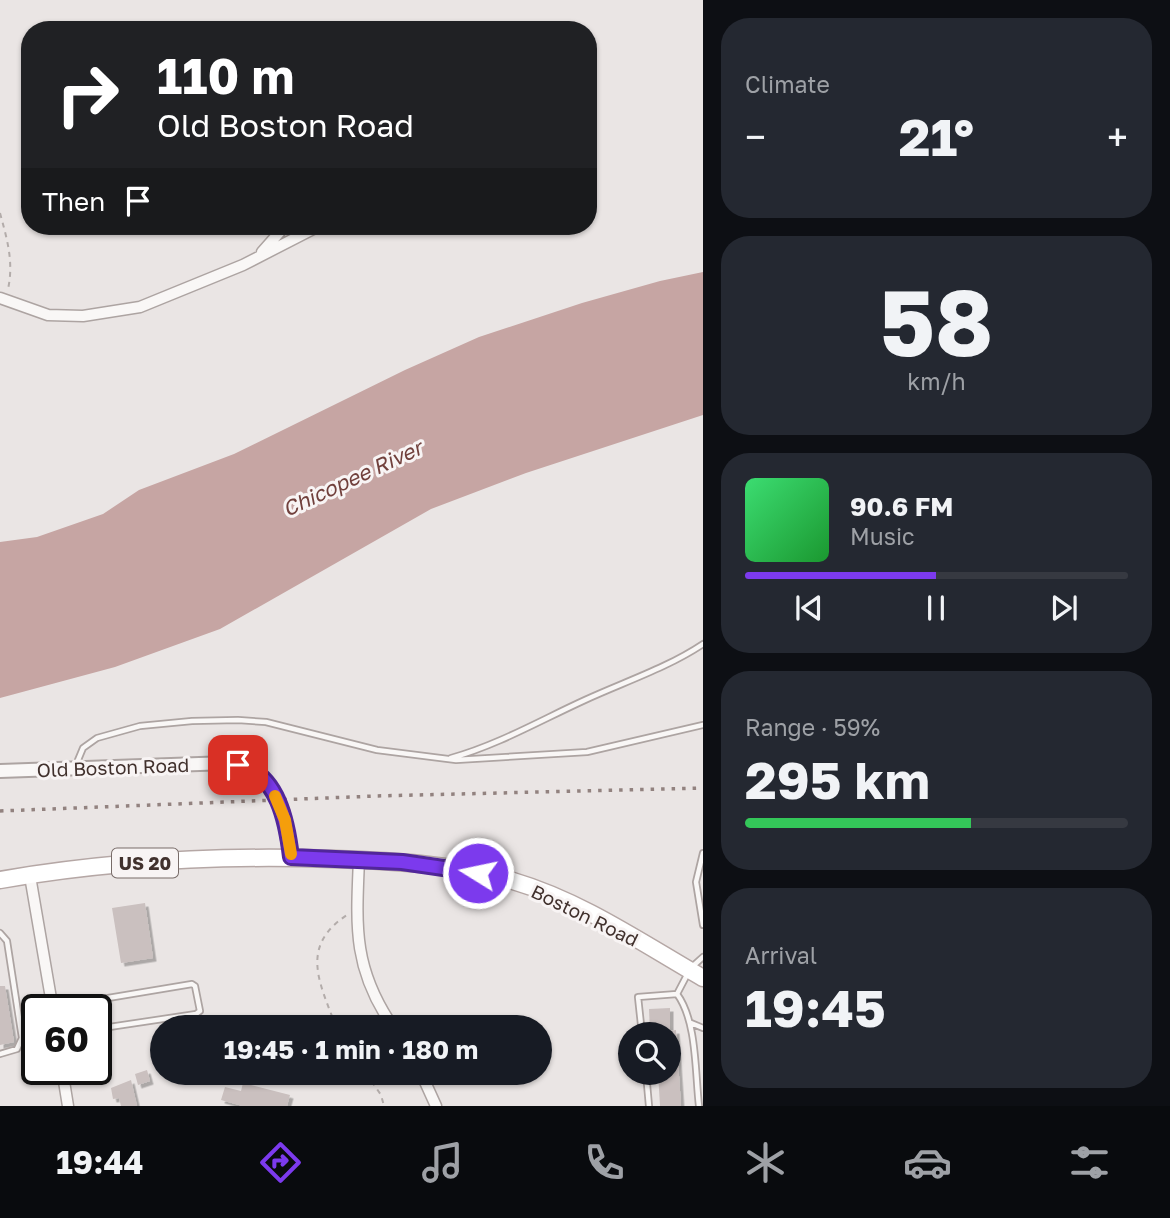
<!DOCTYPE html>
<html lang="en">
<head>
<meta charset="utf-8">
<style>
  :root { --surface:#171b24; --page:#242831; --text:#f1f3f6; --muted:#9ea1a6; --line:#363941; --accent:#7c3aed }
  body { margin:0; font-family:"Golos Text",sans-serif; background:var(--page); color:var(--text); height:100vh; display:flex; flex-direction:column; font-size:26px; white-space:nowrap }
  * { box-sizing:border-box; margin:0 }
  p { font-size:23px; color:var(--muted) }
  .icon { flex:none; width:38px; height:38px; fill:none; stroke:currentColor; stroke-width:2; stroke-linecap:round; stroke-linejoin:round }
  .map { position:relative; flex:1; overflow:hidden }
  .sheet { display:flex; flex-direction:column; gap:18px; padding:18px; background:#0d0f14; width:467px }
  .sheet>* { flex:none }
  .banner { position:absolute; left:21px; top:21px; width:576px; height:214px; border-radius:28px; box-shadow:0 2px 5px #0004; background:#202124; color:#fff; overflow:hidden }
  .controls { position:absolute; left:618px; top:1022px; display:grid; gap:14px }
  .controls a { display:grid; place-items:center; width:63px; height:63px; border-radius:50%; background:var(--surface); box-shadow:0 2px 5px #0004; font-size:35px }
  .speed { position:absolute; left:21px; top:994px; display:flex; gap:14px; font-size:35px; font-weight:700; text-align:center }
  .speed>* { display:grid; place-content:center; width:91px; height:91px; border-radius:50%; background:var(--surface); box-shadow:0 2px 5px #0004; line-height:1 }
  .speed .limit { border:4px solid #111; border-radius:10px; background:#fff; color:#111 }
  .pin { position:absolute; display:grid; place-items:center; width:60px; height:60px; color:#fff; margin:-30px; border-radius:14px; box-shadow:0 4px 10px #0006 }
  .me { position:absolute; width:77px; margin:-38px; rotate:280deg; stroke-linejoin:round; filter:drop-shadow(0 0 5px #0008) }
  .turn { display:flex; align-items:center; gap:24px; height:147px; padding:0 21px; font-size:32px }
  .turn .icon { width:91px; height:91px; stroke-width:2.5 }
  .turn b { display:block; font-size:49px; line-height:60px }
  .then { display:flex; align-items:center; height:66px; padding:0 21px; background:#0003; gap:14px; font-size:26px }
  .big { font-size:52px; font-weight:700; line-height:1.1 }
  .sheet .tile { flex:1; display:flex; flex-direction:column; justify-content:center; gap:10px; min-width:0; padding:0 24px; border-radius:28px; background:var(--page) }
  .sheet .dial { align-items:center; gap:0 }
  .dial b { font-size:91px; line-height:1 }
  .song { display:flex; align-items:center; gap:21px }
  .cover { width:84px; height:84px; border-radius:10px; background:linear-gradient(135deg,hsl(140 70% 55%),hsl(130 70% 35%)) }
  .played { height:7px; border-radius:4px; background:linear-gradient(90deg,var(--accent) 50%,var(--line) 50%) }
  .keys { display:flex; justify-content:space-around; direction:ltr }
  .heat { display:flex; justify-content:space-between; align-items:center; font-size:38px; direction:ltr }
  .charge { height:10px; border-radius:5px; background:linear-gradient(90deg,#34c759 59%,var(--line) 0) }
  .trip { position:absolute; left:150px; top:1015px; width:402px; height:70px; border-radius:35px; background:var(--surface); box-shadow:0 2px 5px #0004; font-weight:700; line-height:70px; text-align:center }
  .menu { display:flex; height:112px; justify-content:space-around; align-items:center; background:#090b0e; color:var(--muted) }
  .menu .icon { width:49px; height:49px }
  .menu .on { color:var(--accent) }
  .menu b { font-size:32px; color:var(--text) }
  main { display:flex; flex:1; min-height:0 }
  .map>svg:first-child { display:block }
  .water { fill:#c6a5a3 }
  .building { fill:#cac0bf; filter:url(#shadow) }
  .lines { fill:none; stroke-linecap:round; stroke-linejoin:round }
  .service-casing { stroke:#ada4a2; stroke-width:8 }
  .minor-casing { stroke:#ada4a2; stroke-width:13 }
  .tertiary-casing { stroke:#ada4a2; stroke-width:16 }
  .primary-casing { stroke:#b5a7a5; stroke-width:19 }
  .path { stroke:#b3acaa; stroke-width:2; stroke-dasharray:5 5; stroke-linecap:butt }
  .service { stroke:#f9f7f6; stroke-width:4.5 }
  .minor { stroke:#f9f7f6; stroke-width:10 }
  .tertiary { stroke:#f9f7f6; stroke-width:12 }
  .primary { stroke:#fff; stroke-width:16 }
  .rail { stroke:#92827f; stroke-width:3.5; stroke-dasharray:3.5 7; stroke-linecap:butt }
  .tertiary-bridge-casing { stroke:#ada4a2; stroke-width:16; stroke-linecap:butt }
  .tertiary-bridge { stroke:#f9f7f6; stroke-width:12 }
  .route-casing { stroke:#51269a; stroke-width:18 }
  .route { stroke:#7c3aed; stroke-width:12 }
  .slow { stroke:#f59e0b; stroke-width:12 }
  .labels { text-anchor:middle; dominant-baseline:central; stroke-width:6; stroke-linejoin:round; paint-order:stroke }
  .shield { fill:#f8f4f4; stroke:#786c69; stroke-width:2 }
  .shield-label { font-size:18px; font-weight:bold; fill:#41312d }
  .street-label { font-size:19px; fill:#41312d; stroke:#f8f4f4 }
  .water-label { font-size:21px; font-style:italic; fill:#71403c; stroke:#f8f4f4 }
</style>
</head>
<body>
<main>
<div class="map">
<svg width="703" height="1106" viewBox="0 0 703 1106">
  <defs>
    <filter id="shadow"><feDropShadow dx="3.5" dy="3.5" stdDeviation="0" flood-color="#0004"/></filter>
  </defs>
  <rect width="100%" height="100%" fill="#eae5e4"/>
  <path class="water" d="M703 272V415L526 473 431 509 220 629 115 667 0 698V542L37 537 103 514 139 490 234 454 405 370 479 337 582 303 660 281Z"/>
  <path class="building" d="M145 903 153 958 121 963 112 908Z
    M0 986H5L14 1042 0 1045Z
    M670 1008V1031L676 1030 681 1106H660L658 1073H668V1034H650L649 1009Z
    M147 1070 150 1081 138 1085 135 1074Z
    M131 1080 137 1106H121L119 1098 113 1099 111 1088Z
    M243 1083 290 1095 287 1106H243L221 1100 225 1087 241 1091Z"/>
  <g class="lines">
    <g class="service-casing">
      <path id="service" d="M451 758C498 745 541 720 585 700 624 682 667 668 703 644
        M78 766V760L83 748 97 738 140 726 192 721 238 720 266 722 377 750 456 760 587 752 703 725
        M703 853 696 882 703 925
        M0 933 7 941 22 1038 17 1049 0 1054
        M693 966 703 957
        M688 973 677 994C697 1021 695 1072 699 1106
        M54 1007 192 984 195 986 200 1011 196 1014 96 1029
        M691 1023 703 1028
        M642 1034 638 997 677 994
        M646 1073 649 1106"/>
    </g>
    <g class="minor-casing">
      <path id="minor" d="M262 252 285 226
        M0 298 48 315 83 316 140 307 243 265 319 226
        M359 860C356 927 353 969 393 1027
        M30 876 53 1010
        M62 1069 68 1106
        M421 1073 436 1106"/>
    </g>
    <g class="tertiary-casing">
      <path id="tertiary" d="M0 771 228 763C249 766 262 774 273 792
        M283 813 291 857"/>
    </g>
    <g class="primary-casing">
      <path id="primary" d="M0 880C110 861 222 855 334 859 395 861 455 864 513 881 581 901 642 943 703 978"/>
    </g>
    <path class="path" d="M0 213C7 239 14 262 8 289
      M336 1027C321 985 298 947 347 915
      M366 1073 381 1095 384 1106"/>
    <use href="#service" class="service"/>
    <use href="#minor" class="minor"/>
    <use href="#tertiary" class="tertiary"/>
    <use href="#primary" class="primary"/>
    <path class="rail" d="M0 811 376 796 703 788"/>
    <g class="tertiary-bridge-casing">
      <path id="tertiary-bridge" d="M273 792 283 813"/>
    </g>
    <use href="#tertiary-bridge" class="tertiary-bridge"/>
  </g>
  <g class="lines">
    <g class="route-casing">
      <path id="route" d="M238 765C278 773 287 823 291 857L402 862 478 873"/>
    </g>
    <use href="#route" class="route"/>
    <path class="slow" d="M275 796 285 820 291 854"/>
  </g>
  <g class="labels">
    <rect class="shield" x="112" y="848.5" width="66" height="29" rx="5"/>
    <g class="shield-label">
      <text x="145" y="863">US 20</text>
    </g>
    <g class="street-label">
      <text transform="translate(113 767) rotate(-2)">Old Boston Road</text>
      <text transform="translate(585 915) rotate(26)">Boston Road</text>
    </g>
    <g class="water-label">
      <text transform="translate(352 478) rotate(-25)">Chicopee River</text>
    </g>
  </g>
</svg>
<div class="controls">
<a><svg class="icon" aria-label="search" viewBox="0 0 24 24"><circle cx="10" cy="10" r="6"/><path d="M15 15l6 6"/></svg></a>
</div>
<div class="speed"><div class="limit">60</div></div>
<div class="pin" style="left:238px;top:765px;background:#d93025"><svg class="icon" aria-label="arrive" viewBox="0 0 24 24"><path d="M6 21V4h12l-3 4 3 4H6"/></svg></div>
<svg class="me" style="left:478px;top:873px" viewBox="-20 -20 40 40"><circle r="17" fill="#7c3aed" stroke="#fff" stroke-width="3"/><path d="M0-11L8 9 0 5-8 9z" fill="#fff"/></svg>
<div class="trip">19:45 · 1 min · 180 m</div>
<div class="banner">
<div class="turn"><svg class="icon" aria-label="right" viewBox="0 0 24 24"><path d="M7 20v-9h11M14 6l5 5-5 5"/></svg><div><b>110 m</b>Old Boston Road</div></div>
<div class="then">Then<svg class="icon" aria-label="arrive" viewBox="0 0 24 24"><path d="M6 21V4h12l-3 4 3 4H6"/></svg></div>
</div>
</div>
<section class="sheet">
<div class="tile"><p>Climate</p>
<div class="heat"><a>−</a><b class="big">21°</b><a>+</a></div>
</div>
<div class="tile dial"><b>58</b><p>km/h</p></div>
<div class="tile">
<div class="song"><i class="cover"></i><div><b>90.6 FM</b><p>Music</p></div></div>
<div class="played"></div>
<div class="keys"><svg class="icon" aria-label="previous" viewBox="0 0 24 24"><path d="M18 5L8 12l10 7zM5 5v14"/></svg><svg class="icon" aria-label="pause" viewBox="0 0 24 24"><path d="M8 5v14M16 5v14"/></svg><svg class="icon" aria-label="next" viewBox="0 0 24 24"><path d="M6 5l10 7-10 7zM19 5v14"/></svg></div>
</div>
<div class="tile"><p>Range · 59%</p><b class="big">295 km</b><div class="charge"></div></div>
<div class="tile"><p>Arrival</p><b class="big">19:45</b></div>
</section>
</main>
<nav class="menu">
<b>19:44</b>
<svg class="icon on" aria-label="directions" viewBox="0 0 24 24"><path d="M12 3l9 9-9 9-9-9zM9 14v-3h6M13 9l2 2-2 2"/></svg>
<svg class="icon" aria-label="music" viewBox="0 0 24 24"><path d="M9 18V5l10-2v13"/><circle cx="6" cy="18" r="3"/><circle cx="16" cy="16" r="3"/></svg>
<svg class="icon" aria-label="phone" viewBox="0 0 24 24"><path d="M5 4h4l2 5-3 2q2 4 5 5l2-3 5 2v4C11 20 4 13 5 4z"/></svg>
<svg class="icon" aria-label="climate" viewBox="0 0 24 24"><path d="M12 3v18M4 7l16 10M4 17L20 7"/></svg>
<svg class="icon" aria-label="car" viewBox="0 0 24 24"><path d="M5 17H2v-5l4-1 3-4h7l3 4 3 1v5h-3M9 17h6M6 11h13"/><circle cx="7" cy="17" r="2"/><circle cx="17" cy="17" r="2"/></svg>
<svg class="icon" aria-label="filters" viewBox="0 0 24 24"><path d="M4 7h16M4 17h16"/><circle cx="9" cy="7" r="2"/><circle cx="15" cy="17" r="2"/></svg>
</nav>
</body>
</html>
